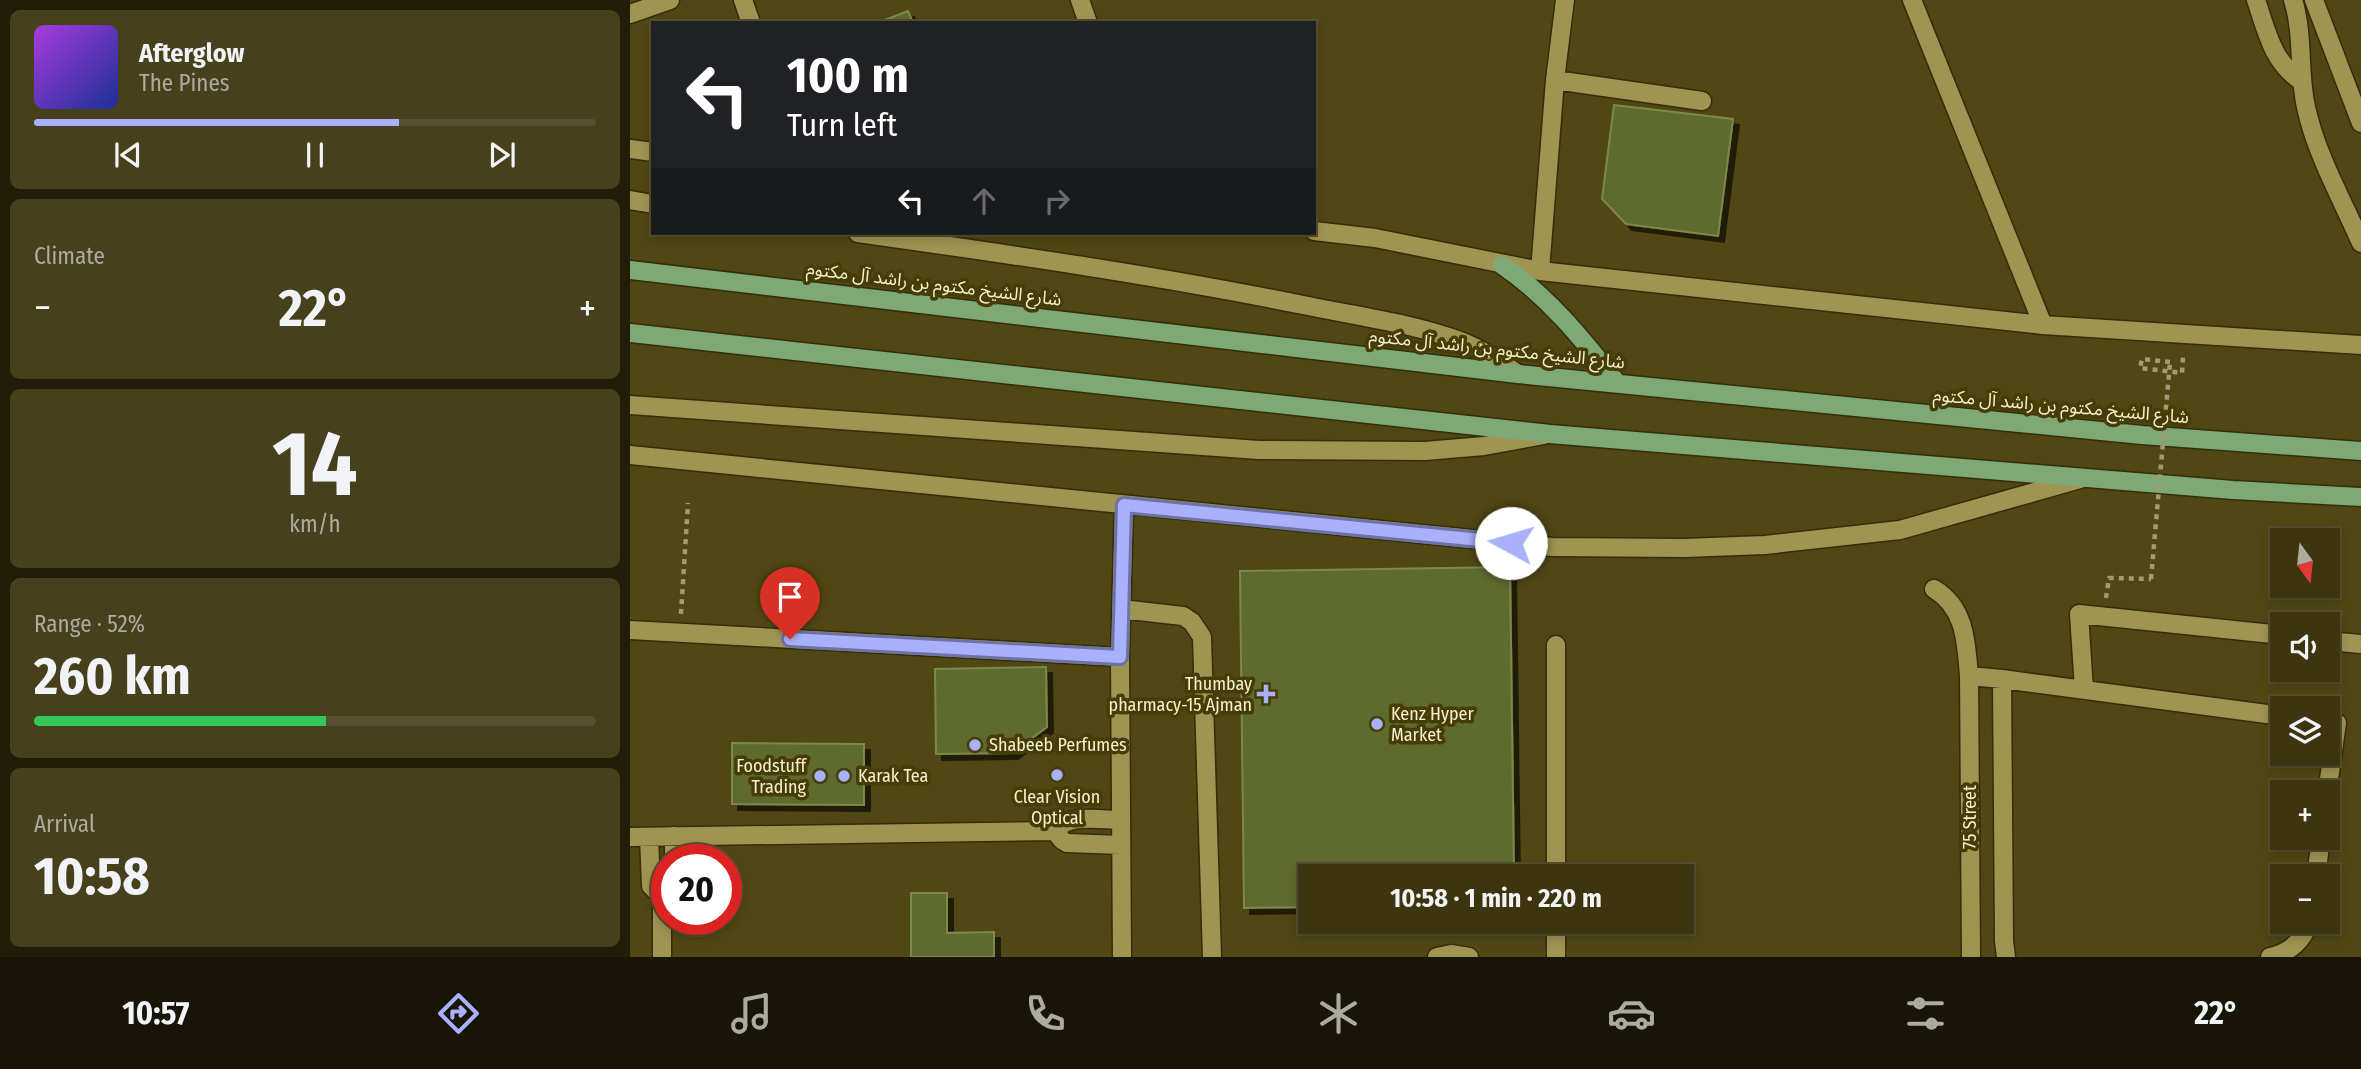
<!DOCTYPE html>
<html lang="en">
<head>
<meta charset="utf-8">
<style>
  :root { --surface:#3c350f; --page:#47401d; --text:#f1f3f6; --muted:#acab9e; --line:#55502f; --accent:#a9b0fc }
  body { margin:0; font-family:"Fira Sans Condensed","Noto Sans Arabic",sans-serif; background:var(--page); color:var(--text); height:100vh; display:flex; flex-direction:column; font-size:26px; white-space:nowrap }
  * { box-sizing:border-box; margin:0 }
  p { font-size:23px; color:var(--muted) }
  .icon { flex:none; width:38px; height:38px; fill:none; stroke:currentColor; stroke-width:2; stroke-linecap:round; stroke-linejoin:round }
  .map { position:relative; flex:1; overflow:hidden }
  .drawer { display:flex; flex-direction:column; gap:10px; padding:10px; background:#211d08; width:630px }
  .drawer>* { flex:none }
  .top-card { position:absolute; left:21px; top:21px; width:665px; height:214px; border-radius:0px; box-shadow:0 4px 10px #0003,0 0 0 2px var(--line); background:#202124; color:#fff; overflow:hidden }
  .needle { width:46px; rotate:165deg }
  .controls { position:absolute; left:1640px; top:528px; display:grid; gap:14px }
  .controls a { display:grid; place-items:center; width:70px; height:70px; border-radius:0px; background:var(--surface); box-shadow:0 4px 10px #0003,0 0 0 2px var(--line); font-size:35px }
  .speed { position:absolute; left:21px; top:844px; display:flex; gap:14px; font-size:35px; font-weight:700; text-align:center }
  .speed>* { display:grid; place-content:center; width:91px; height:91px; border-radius:50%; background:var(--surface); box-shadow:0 4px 10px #0003,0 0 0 2px var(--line); line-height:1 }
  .speed .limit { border:10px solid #d22; background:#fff; color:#111 }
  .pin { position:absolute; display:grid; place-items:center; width:60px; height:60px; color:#fff; margin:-72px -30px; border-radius:50% 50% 50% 0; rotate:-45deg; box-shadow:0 0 7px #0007 }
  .pin .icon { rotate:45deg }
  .me { position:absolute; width:77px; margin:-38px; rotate:276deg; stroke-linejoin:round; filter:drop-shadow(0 0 5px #0008) }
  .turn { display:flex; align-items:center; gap:24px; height:147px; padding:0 21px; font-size:32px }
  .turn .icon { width:91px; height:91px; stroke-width:2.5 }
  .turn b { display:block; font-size:49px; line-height:60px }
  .lanes { display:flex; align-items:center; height:66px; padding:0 21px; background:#0003; justify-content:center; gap:35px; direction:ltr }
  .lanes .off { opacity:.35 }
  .big { font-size:52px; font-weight:700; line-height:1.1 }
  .drawer .widget { flex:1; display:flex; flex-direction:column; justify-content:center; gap:10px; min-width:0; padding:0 24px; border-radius:10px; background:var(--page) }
  .drawer .dial { align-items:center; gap:0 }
  .dial b { font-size:91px; line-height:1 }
  .song { display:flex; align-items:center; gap:21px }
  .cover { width:84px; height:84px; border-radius:10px; background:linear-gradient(135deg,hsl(280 70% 55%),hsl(230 70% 35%)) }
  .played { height:7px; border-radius:4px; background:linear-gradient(90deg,var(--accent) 65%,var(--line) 65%) }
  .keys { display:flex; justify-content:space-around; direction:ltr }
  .heat { display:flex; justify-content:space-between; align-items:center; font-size:38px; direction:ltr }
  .charge { height:10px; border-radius:5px; background:linear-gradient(90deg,#34c759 52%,var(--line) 0) }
  .trip { position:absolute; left:668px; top:864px; width:396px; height:70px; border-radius:0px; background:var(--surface); box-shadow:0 4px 10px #0003,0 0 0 2px var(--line); font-weight:700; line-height:70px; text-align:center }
  .menu { display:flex; height:112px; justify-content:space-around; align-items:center; background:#181506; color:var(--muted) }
  .menu .icon { width:49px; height:49px }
  .menu .selected { color:var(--accent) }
  .menu b { font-size:32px; color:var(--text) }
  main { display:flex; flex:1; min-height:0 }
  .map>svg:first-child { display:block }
  .building { fill:#5e6b2d; stroke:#7b894b; stroke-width:2; filter:url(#shadow) }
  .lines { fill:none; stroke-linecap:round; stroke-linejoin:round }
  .minor-casing { stroke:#332d0a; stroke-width:21 }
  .major-casing { stroke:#332d0a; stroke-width:21 }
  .path { stroke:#a29a70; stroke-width:4.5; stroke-dasharray:5 5; stroke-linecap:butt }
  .minor { stroke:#a09453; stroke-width:18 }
  .major { stroke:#7ea875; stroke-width:18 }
  .path-bridge { stroke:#a29a70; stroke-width:4.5; stroke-dasharray:5 5; stroke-linecap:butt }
  .route-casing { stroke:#6e72a4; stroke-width:18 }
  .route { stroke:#a9b0fc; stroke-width:12 }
  .poi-dot { fill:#a9b0fc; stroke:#453c06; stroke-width:2.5 }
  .labels { text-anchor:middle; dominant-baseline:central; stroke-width:7; stroke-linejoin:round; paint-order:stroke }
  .street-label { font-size:18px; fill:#f6f0cf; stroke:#453c06 }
  .poi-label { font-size:18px; fill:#f6f0cf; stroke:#453c06; text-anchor:start }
</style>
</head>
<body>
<main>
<section class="drawer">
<div class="widget">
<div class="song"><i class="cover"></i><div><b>Afterglow</b><p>The Pines</p></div></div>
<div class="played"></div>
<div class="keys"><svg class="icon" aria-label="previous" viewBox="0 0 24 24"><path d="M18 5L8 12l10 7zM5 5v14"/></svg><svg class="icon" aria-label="pause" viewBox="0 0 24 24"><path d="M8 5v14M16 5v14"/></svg><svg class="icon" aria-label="next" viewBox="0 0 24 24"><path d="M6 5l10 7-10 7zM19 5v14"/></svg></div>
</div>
<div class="widget"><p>Climate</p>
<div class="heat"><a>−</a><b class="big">22°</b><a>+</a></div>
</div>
<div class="widget dial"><b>14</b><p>km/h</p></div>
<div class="widget"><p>Range · 52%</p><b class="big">260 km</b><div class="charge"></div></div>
<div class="widget"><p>Arrival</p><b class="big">10:58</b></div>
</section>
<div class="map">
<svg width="1731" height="957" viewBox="0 0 1731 957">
  <defs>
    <filter id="shadow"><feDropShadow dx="6" dy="6" stdDeviation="0" flood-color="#0009"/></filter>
  </defs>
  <rect width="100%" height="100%" fill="#504714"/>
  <path class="building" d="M278 11 283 23H247Z
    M984 105 1103 119 1088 236 996 224 972 199Z
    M880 567 884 877H681V907L614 908 610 571Z
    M416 667 417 727 382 753 306 754 305 669Z
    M102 743 234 744V805L102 804Z
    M281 893H317V933L364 932V957H281Z"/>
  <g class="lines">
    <g class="minor-casing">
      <path id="minor" d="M113 0 121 23
        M450 0 458 23
        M1282 0 1413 325
        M1626 0C1637 32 1642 61 1671 81
        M1663 0C1674 35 1668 72 1676 107 1686 154 1712 199 1731 243
        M1684 0 1731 123
        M0 14 40 0
        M925 80 1072 101
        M0 149 23 152
        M0 200 23 204
        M684 231 745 238 910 271 1413 325 1731 345
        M228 233C377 254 525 275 673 305 726 316 782 323 833 342 853 350 870 361 888 374
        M910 271 925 80 935 0
        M0 405 629 450 795 451 854 446 914 435
        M0 455 922 547 1054 548 1135 545 1270 530 1450 479
        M1304 589C1336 608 1336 643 1339 676L1341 957
        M491 609 553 616 562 622 572 637 582 957
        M0 630 490 657
        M1698 641 1731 644
        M926 645V877
        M1339 676 1372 679 1652 716
        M1372 679 1374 941 1376 957
        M1454 689 1449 614 1652 635
        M1697 793 1707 723 1698 722
        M425 831 432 840 437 843 491 845
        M425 831C437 813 471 820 491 820
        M0 837 425 831
        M19 837 21 886 32 897
        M44 859V836
        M1686 877 1691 838
        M926 922V957
        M32 957V897
        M492 957 490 657 494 505
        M807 957 821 954 839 957
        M1640 957C1659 953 1673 941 1679 922"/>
    </g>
    <g class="major-casing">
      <path id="major" d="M872 265C919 297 953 340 988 384
        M0 270 888 374 1512 435 1731 451
        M0 333 920 434 1603 490 1731 497"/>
    </g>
    <path class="path" d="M1540 362 1512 359 1510 368 1552 373 1553 355
      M1476 598 1479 578 1521 579
      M51 614 58 503"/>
    <use href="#minor" class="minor"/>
    <use href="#major" class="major"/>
    <path class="path-bridge" d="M1521 579 1540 362"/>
  </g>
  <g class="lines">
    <g class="route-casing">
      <path id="route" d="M160 639 490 657 494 505 881 543"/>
    </g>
    <use href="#route" class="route"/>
  </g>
  <g class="poi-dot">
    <path d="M632.5 683.5h7v7h7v7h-7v7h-7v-7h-7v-7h7z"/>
    <circle cx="747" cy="724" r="7"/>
    <circle cx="345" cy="745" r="7"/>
    <circle cx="427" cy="775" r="7"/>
    <circle cx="190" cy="776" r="7"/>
    <circle cx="214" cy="776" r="7"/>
  </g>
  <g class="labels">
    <g class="street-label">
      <text transform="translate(304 284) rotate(7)">شارع الشيخ مكتوم بن راشد آل مكتوم</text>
      <text transform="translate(867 349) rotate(6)">شارع الشيخ مكتوم بن راشد آل مكتوم</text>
      <text transform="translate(1431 406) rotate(5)">شارع الشيخ مكتوم بن راشد آل مكتوم</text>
      <text transform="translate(1340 817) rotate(-90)">75 Street</text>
    </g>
    <g class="poi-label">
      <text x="622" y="684" text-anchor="end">Thumbay<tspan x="622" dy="21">pharmacy-15 Ajman</tspan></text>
      <text x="761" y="714">Kenz Hyper<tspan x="761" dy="21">Market</tspan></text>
      <text x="359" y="745">Shabeeb Perfumes</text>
      <text x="176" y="766" text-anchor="end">Foodstuff<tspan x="176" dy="21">Trading</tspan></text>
      <text x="228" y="776">Karak Tea</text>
      <text x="427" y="797" text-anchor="middle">Clear Vision<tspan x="427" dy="21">Optical</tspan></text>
    </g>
  </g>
</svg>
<div class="controls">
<a><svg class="needle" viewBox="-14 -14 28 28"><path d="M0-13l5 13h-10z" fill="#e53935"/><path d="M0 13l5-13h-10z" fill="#acab9e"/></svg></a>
<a><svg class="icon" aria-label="sound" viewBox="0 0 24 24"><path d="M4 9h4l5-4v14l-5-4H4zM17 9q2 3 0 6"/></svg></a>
<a><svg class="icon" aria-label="layers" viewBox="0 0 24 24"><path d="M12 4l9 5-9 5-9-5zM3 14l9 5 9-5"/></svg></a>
<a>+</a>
<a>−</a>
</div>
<div class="speed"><div class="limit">20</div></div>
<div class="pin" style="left:160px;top:639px;background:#d93025"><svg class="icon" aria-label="arrive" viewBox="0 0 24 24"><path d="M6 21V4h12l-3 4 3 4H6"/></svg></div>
<svg class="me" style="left:881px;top:543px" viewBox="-20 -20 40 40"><circle r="19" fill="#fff"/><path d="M0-13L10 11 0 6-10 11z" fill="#a9b0fc"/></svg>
<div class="trip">10:58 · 1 min · 220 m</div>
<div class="top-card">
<div class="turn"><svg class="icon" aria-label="left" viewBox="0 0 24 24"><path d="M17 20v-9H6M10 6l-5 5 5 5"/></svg><div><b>100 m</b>Turn left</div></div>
<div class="lanes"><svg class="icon" aria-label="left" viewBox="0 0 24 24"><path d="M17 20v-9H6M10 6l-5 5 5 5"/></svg><svg class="icon off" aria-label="ahead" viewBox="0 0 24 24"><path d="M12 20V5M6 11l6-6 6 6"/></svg><svg class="icon off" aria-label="right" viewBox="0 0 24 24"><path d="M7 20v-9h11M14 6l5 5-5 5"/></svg></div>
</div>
</div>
</main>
<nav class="menu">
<b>10:57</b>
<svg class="icon selected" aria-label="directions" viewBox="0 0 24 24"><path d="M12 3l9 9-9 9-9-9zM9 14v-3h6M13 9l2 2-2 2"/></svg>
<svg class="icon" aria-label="music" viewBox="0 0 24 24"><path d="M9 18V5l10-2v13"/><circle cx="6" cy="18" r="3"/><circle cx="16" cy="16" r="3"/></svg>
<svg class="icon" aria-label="phone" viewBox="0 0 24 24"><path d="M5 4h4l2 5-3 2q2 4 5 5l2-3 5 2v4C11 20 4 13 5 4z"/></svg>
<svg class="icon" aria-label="climate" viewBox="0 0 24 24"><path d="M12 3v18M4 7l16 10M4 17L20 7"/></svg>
<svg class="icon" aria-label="car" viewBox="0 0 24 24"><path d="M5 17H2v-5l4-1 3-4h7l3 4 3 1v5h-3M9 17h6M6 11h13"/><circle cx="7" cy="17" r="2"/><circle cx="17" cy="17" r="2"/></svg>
<svg class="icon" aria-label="filters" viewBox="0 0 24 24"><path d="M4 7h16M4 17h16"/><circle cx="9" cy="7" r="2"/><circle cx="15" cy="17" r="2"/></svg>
<b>22°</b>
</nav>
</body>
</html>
